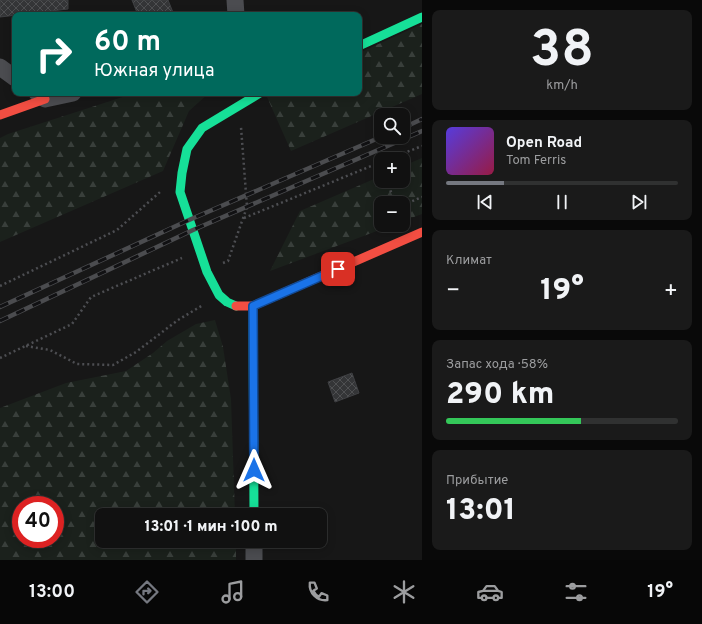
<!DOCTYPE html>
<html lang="ru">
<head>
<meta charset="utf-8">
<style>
  :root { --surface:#111; --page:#1a1a1a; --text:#f1f3f6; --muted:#9c9d9f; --line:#303131; --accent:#757880 }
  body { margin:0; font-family:Overpass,sans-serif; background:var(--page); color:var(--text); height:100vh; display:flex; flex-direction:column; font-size:15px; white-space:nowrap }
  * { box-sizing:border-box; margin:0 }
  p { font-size:13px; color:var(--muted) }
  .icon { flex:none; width:22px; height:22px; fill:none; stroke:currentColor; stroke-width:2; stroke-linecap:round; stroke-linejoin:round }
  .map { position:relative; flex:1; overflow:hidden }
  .details { display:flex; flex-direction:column; gap:10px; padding:10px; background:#090909; width:280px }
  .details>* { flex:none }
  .guide { position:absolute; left:12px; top:12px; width:350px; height:84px; border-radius:8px; box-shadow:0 2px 10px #0003,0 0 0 1px var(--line); background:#00695c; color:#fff; overflow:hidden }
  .controls { position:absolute; left:374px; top:108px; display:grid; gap:8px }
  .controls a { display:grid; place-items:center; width:36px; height:36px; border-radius:8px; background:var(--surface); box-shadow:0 2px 10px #0003,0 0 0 1px var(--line); font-size:20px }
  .speed { position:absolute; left:12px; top:496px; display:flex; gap:8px; font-size:20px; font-weight:700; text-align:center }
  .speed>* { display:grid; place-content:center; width:52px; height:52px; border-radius:50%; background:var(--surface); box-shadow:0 2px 10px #0003,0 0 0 1px var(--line); line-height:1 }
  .speed .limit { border:6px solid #d22; background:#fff; color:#111 }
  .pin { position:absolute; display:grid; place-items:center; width:34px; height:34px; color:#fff; margin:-17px; border-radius:8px; box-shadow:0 2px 6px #0006 }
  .me { position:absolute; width:44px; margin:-22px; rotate:0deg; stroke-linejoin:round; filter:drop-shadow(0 0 3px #0008) }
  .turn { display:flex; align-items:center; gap:14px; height:84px; padding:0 16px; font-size:18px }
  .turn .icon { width:52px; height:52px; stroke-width:2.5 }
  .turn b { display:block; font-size:28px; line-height:34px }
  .big { font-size:30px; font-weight:800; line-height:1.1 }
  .details .card { flex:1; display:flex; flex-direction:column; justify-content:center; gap:6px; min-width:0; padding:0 14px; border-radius:8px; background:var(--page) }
  .details .dial { align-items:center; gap:0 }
  .dial b { font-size:52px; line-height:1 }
  .song { display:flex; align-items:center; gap:12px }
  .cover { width:48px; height:48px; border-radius:6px; background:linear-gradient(135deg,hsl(250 70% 55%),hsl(340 70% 35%)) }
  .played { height:4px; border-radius:2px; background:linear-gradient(90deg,var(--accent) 25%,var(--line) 25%) }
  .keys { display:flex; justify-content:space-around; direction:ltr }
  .heat { display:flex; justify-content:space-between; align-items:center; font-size:22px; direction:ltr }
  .charge { height:6px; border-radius:3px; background:linear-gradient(90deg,#34c759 58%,var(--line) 0) }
  .trip { position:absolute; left:95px; top:508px; width:232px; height:40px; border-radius:8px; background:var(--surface); box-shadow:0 2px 10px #0003,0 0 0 1px var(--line); font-weight:800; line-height:40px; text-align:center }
  .menu { display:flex; height:64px; justify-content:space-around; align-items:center; background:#070707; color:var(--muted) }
  .menu .icon { width:28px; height:28px }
  .menu .selected { color:var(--accent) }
  .menu b { font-size:18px; color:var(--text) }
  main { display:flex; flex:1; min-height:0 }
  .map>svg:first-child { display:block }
  .forest { fill:url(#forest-firs); fill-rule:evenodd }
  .building { fill:url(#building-cross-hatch); stroke:#3f4043 }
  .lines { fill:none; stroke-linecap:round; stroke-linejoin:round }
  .path { stroke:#4d4e52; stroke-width:2.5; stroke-dasharray:2 3; stroke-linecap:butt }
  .street { stroke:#4b4c50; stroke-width:17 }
  .fast { stroke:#16e098; stroke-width:9 }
  .jam { stroke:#f24e42; stroke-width:9 }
  .rail-casing { stroke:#4b4c4f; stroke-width:4.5 }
  .rail { stroke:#111113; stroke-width:3; stroke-dasharray:9; stroke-linecap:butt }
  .route-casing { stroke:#114b97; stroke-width:10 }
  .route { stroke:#1a73e8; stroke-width:7 }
</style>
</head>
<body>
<main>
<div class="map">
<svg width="422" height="560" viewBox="0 0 422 560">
  <defs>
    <pattern id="forest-firs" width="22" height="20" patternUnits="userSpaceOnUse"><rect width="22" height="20" fill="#1b211c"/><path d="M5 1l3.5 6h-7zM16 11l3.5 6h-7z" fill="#393f3b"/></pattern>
    <pattern id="building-cross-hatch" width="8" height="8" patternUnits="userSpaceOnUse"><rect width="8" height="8" fill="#343537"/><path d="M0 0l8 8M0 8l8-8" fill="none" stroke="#4f5052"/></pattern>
  </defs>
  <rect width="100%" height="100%" fill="#171717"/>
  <path class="forest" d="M422 24V94L291 151 267 97 275 93H359V53Z
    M138 93H209L189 111 163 171 0 242V138L8 134 132 94Z
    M422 158V214L403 221V203H381V225H393L270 271 300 211 381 176V181H403V166Z
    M215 320 223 347 231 399 235 515H102V541H236V560H0V408L66 383 126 371 153 353 167 341 196 324ZM21 505H55V539H21Z"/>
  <path class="building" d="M0 0H68V9L0 17Z
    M132 0H168L174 15H138Z
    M352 373 359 393 335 402 328 382Z"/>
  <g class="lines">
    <path class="path" d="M389 159 422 146
      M387 181 395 203
      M403 205 422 197
      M244 218 381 162
      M223 263 228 261 247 207 241 127
      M0 286 117 230 160 192
      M26 346 50 350 77 364 113 365 136 352 178 320 203 305
      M0 358 72 324 91 297 182 258"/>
    <path class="street" d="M235 0 236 15
      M0 67 15 78
      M37 93 45 99 73 93
      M254 541V560"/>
    <path class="fast" d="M359 46 422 17
      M236 306 227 302 219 295 207 272 180 192 182 173 187 149 202 128 260 93
      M253 306 254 515"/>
    <path class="jam" d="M0 115 45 99
      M236 306H253L422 232"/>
    <g class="rail-casing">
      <path id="rail" d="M403 128 422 119
        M0 307 189 220 381 137
        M0 321 193 230 422 131"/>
    </g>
    <use href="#rail" class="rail"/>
  </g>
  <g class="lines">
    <g class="route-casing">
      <path id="route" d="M254 470 253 306 338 269"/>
    </g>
    <use href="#route" class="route"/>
  </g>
</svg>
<div class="controls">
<a><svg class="icon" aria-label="search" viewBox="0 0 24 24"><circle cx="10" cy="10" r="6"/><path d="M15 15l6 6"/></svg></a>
<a>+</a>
<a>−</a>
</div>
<div class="speed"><div class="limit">40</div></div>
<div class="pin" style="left:338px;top:269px;background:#d93025"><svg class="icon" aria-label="arrive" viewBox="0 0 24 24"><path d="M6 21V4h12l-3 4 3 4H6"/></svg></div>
<svg class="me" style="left:254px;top:470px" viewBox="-20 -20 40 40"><path d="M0-17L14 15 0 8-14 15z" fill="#1a73e8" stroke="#fff" stroke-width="4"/></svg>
<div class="trip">13:01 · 1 мин · 100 m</div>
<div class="guide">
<div class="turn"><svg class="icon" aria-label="right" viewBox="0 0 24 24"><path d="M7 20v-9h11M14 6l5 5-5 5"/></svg><div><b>60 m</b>Южная улица</div></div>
</div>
</div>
<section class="details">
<div class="card dial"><b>38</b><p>km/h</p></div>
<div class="card">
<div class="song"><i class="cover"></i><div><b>Open Road</b><p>Tom Ferris</p></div></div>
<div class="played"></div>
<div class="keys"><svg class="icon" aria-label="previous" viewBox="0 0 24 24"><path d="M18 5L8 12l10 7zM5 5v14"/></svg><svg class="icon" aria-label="pause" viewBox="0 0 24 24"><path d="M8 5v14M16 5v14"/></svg><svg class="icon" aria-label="next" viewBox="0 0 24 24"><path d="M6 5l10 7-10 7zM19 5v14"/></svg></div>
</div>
<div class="card"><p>Климат</p>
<div class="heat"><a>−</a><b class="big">19°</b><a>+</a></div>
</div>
<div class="card"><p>Запас хода · 58%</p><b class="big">290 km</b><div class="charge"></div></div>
<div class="card"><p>Прибытие</p><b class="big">13:01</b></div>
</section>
</main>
<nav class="menu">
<b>13:00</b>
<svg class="icon selected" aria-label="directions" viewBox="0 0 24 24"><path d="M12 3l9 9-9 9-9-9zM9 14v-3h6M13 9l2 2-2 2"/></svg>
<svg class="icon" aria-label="music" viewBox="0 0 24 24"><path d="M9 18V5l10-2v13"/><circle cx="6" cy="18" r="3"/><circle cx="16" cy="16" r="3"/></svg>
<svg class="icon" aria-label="phone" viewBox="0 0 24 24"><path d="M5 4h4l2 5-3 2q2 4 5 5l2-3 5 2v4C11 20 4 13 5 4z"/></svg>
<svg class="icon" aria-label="climate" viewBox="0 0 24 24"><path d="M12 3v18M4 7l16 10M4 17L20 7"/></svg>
<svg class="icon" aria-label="car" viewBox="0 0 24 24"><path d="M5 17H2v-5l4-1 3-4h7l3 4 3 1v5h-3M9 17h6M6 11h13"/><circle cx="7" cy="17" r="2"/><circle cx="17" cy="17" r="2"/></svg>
<svg class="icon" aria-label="filters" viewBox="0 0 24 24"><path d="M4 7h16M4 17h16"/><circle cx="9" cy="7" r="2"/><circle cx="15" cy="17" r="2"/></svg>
<b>19°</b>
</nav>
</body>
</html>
